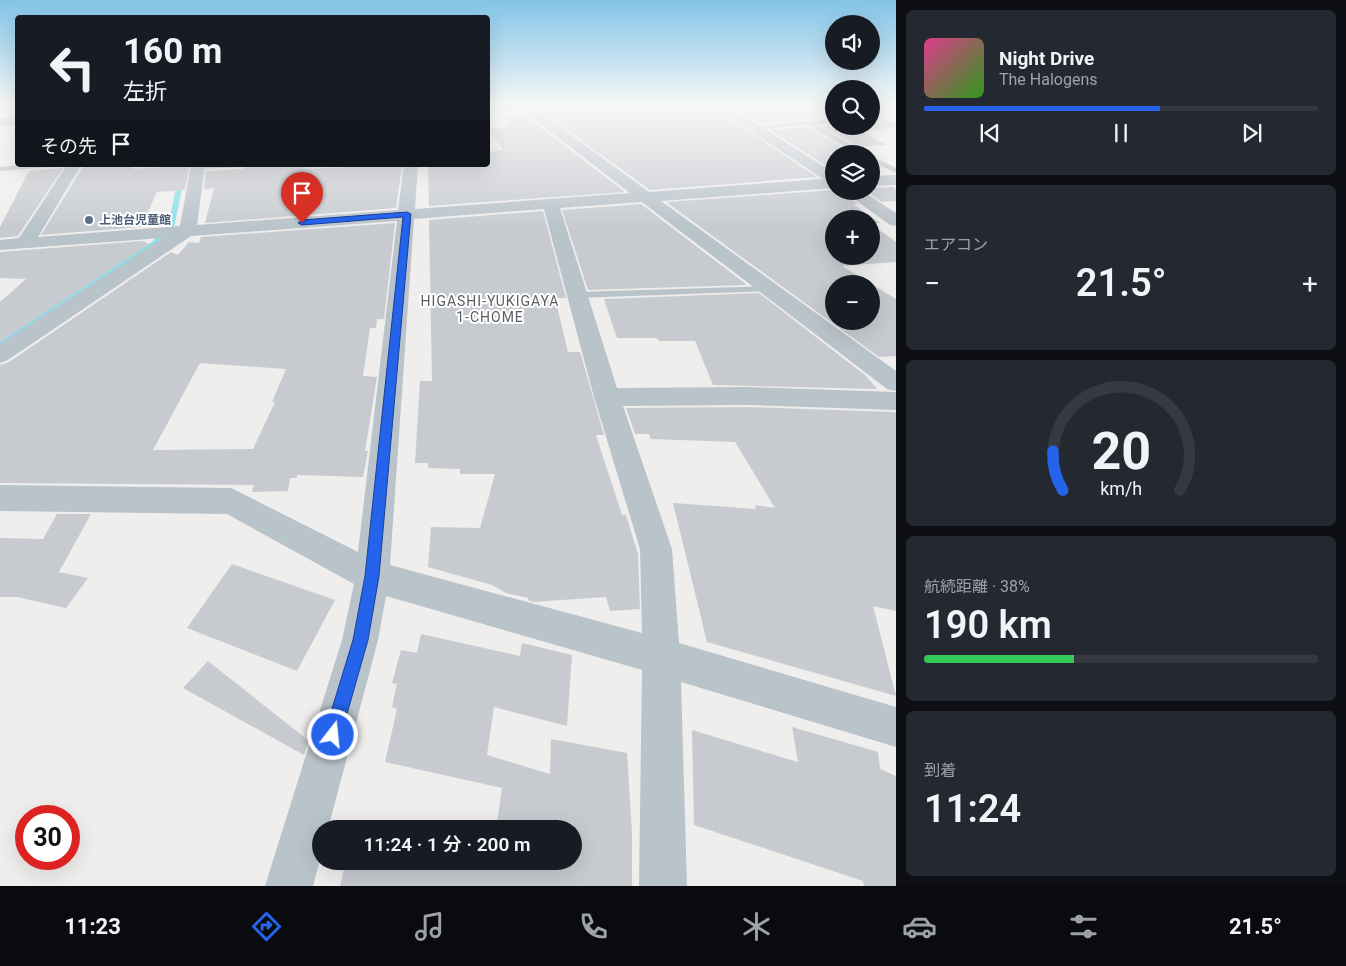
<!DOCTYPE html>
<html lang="ja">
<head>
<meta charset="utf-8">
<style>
  :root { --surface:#171b24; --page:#242831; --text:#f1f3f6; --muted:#9ea1a6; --line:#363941; --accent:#2563eb }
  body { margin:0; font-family:Roboto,"Noto Sans JP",sans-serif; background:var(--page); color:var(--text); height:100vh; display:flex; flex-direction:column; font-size:19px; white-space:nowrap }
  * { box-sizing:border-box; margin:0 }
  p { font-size:16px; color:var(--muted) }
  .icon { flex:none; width:28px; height:28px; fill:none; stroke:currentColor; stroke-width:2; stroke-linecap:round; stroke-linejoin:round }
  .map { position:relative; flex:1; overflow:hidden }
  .panel { display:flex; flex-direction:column; gap:10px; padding:10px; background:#0d0f14; width:450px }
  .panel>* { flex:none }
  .banner { position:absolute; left:15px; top:15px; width:475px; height:152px; border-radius:5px; box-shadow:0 5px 20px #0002; background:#171b24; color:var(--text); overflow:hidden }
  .buttons { position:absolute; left:825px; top:15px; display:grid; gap:10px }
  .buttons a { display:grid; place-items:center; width:55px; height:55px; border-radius:50%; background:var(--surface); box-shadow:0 5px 20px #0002; font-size:25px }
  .speed { position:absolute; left:15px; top:805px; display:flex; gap:10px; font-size:25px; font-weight:700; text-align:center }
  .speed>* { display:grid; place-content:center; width:65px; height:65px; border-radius:50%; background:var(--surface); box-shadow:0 5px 20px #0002; line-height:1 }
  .speed .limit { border:8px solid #d22; background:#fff; color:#111 }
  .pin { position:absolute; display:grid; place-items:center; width:42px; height:42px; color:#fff; margin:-51px -21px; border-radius:50% 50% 50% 0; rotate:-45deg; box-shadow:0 0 5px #0007 }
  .pin .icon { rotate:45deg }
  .me { position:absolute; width:55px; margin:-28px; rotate:16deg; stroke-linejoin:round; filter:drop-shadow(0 0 4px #0008) }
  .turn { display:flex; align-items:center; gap:18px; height:105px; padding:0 25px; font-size:22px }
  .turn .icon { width:65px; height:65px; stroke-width:2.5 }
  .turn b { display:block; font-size:35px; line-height:42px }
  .then { display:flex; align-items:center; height:48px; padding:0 25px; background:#0003; gap:10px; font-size:19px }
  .big { font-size:38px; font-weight:600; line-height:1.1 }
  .panel .widget { flex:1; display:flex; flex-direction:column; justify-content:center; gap:8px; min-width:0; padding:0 18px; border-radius:8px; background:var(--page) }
  .panel .dial { align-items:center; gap:0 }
  .dial svg { height:130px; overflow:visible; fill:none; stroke:var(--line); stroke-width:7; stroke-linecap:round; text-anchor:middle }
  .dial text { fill:var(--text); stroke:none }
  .song { display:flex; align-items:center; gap:15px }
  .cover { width:60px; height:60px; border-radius:8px; background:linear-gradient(135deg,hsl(330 70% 55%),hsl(110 70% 35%)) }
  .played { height:5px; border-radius:2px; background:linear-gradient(90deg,var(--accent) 60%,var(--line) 60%) }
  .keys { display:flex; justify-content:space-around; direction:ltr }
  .heat { display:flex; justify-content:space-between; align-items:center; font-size:28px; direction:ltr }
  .charge { height:8px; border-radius:4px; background:linear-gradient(90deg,#34c759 38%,var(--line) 0) }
  .trip { position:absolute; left:312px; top:820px; width:270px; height:50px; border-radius:25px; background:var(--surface); box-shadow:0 5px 20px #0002; font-weight:600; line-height:50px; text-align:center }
  .menu { display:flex; height:80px; justify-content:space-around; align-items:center; background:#090b0e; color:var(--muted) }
  .menu .icon { width:35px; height:35px }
  .menu .active { color:var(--accent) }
  .menu b { font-size:22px; color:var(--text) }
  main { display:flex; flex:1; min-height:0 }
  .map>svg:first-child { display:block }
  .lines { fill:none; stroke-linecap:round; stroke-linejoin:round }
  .stream { fill:#8adee8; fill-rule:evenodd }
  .building { fill:#c7cbd0; fill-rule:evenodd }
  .service { fill:#b9c3ca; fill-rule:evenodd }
  .minor { fill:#b9c3ca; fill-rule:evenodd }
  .tertiary { fill:#b9c3ca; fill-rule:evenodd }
  .route { fill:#2563eb; stroke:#184099 }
  .service-dot { fill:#5c6f8a; stroke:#fff; stroke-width:2 }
  .labels { text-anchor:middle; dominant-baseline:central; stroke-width:4; stroke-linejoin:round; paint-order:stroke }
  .far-service-label { font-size:12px; font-weight:bold; fill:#4e5e75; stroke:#fff; text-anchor:start }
  .far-neighbourhood-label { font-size:14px; letter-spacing:1px; fill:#5a5e62; stroke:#fff }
</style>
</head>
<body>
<main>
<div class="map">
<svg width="896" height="886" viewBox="0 0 896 886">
  <rect width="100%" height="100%" fill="#f0eded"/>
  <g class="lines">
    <path class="stream" d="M181 165H187L174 227 156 244 0 346V339L152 242 168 226Z"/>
  </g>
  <path class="building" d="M568 105H710L817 177 650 190 542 112 560 111Z
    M731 105H811L832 117 760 124Z
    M522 113 625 192 429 206 428 165H488V152L503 150 488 129 505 128 503 126 510 125 503 117 510 116 509 114Z
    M871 121 892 128 861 131 887 145 859 147 822 126H871Z
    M807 127 854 154H834V171L770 130Z
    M84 165H134L133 169 189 165 185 190 157 192 141 227 41 235Z
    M249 165H304L302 169 402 165 396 208 205 223 214 188 204 189 206 171 243 169Z
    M63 168 18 236 0 238V227L29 171Z
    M893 187 896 189V201L882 202 866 191H871V188Z
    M834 190 841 191 858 204H853L880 223 871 224V219H834V256H871V224L896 242V262L842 266 896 299V356L879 357 666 202ZM834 284H871V321H834Z
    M641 204 747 285 588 290 562 210Z
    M543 211 566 298H555L568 352H580L604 435H596L622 515H626L638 554 640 609 610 611 606 597 533 602 528 600V598L506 593 492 585 428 567 431 527 480 528 495 474H460V469L428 468V463H415L420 381H432L429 220Z
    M395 223 384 319H377L376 328H370L363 376 377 377 365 451H368L363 477 297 475V478H290L288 491 252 492 254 485 0 483V365L9 362 171 252 178 255 189 242 199 243 201 237ZM200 363 286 369 272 402H275L253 449 153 450Z
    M142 241 150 244 0 342V302L26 279 0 278V252Z
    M759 293 866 376 877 389 713 385 695 341H659L657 338H617L604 299Z
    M747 407 895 412 896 414V611L873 606 896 696 707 642 673 503 756 509 755 505 775 508 735 442 651 439 649 434H635L626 408Z
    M57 514H91L59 572 88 578 66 608 17 597H0V538L43 539Z
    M232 564 335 600 297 671 187 628Z
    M421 634 520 656 522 643 572 655 567 726 494 707 487 755 550 774 551 739 627 753 632 833V886H340L346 861H454L490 870 491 861H574V829H496L502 788 385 762 397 709 392 707 397 684 392 683 401 650 417 653Z
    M208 661 309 741 304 755 183 688Z
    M792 727 878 752 880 769 896 776V886H864L863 881 694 825 692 730 798 762Z"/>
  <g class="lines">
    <path class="service" d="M7 105 0 112V105Z
      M813 105H822L834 111V116Z
      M871 115 896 124V128L871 119Z
      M834 119V123L816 125 868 154H858L807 125 755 130 752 128 755 126Z
      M871 156 896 168V173L871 161Z
      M20 165H55L51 167 0 171V167Z
      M196 165H247L243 167 198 169 194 167Z
      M770 286 776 289 774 291 577 298 571 295 577 292Z"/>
    <path class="minor" d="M502 105H566L560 109 537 110 649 192 834 178V188L661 201 896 371V391L887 389 642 202 560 208 617 388 747 387 896 392V410L747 405 623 406 672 549 679 643 896 707V747L681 682 687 886H639L642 670 386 596 378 640 328 829H321V855L313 886H265L342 640 354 584 227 514 0 511V485L231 488 358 552 397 221 191 236 8 360 0 363V344L163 238 0 250V240L19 238 67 165H81L38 237 180 226 191 165H205L197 225 398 210 404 165H418L415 209 630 193 523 111 488 113V107ZM544 209 594 397 640 549 642 633 390 565 414 219Z
      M18 117V125L0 126V118Z
      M896 175V185L871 186V176Z"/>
    <path class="tertiary" d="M712 105H727L834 173V185L829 183Z
      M843 191H862L896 213V226L890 225Z"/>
  </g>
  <linearGradient id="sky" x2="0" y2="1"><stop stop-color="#82c5e8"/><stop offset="0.46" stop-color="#f8f7f7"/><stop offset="1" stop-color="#f8f7f7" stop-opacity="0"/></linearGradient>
  <rect width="896" height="229" fill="url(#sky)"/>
  <path class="route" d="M407 212 411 214 379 576 368 640 341 735 339 741 333 743 327 741 324 735 353 640 365 576 403 217 302 225 298 223 302 220Z"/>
  <circle class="service-dot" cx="89" cy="220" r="5"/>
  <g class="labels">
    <g class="far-service-label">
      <text x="99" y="220">上池台児童館</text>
    </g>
    <g class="far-neighbourhood-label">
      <text x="490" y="301">HIGASHI-YUKIGAYA<tspan x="490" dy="16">1-CHOME</tspan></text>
    </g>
  </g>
</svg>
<div class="buttons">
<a><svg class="icon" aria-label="sound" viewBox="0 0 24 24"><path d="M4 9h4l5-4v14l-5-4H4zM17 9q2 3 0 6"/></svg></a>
<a><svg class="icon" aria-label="search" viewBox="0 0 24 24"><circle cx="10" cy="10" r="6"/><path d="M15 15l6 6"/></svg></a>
<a><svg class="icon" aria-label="layers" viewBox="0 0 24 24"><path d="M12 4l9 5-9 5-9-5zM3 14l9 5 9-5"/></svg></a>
<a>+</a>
<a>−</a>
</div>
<div class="speed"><div class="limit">30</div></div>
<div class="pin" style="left:302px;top:223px;background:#d93025"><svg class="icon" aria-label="arrive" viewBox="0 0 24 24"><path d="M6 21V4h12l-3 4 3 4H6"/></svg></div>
<svg class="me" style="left:333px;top:735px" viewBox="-20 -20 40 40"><circle r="17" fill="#2563eb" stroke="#fff" stroke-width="3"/><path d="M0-11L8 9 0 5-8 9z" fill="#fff"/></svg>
<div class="trip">11:24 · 1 分 · 200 m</div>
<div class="banner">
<div class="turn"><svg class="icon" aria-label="left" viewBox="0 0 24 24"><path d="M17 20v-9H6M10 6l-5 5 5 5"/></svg><div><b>160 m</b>左折</div></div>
<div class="then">その先<svg class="icon" aria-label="arrive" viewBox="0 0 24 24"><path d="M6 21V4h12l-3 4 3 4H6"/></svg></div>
</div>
</div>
<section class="panel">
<div class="widget">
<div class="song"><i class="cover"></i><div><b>Night Drive</b><p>The Halogens</p></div></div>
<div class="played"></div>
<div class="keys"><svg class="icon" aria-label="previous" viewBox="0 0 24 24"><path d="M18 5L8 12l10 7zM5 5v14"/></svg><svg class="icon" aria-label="pause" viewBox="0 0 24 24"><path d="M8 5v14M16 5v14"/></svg><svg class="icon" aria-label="next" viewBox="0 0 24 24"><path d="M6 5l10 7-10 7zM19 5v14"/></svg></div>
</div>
<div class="widget"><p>エアコン</p>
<div class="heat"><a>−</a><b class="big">21.5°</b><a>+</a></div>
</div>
<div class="widget dial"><svg viewBox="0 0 100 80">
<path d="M14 69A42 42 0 1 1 86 69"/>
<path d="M14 69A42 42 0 0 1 8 45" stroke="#2563eb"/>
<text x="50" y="56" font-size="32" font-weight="700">20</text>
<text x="50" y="72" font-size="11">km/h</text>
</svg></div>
<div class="widget"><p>航続距離 · 38%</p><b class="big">190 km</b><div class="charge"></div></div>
<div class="widget"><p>到着</p><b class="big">11:24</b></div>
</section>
</main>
<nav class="menu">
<b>11:23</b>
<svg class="icon active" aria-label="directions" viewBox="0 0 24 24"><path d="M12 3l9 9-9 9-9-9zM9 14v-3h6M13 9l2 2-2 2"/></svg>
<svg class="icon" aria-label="music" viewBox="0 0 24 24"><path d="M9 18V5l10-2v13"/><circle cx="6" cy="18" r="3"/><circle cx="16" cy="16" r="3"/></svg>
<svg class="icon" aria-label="phone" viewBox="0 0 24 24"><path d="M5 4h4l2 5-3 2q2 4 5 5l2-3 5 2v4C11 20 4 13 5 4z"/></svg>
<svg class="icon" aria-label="climate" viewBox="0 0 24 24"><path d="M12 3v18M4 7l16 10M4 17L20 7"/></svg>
<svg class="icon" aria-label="car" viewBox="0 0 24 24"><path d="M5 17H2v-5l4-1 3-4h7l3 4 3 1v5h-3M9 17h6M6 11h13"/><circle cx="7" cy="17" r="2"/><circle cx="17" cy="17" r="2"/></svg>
<svg class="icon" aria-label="filters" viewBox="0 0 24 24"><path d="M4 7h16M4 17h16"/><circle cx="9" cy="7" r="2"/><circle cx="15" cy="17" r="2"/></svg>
<b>21.5°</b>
</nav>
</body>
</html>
